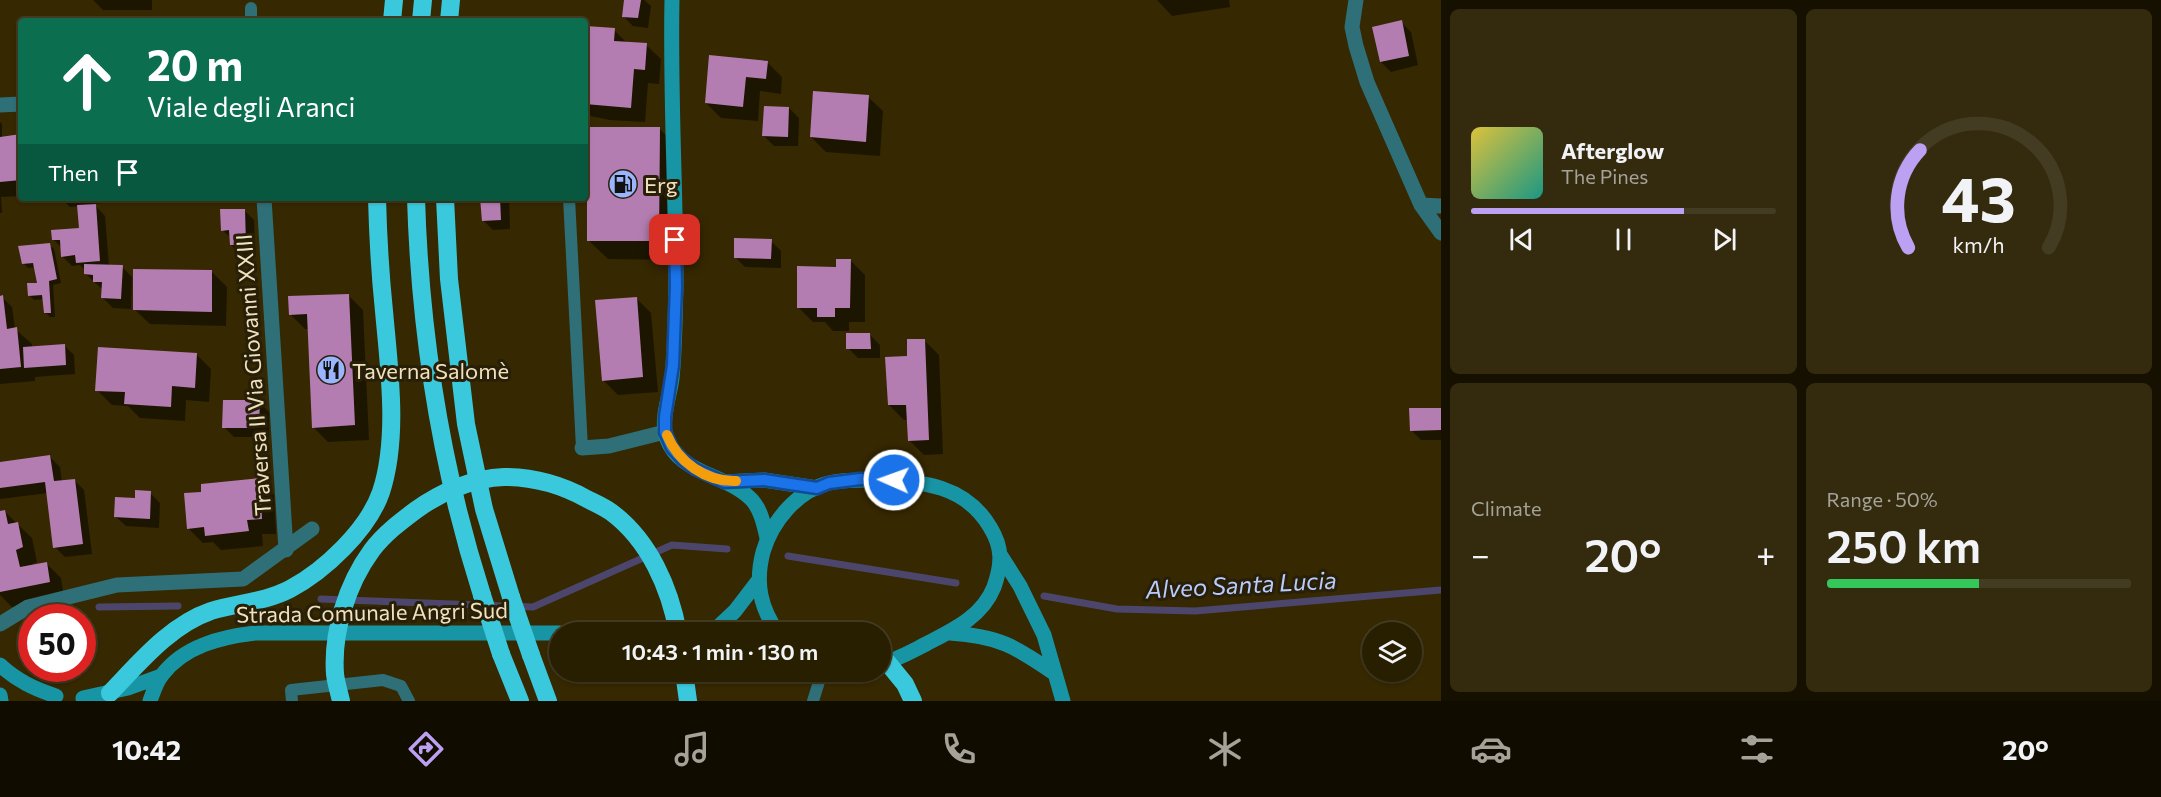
<!DOCTYPE html>
<html lang="en">
<head>
<meta charset="utf-8">
<style>
  :root { --surface:#281e00; --page:#342b0f; --text:#f1f3f6; --muted:#a5a299; --line:#443c22; --accent:#bca0f2 }
  body { margin:0; font-family:Commissioner,sans-serif; background:var(--page); color:var(--text); height:100vh; display:flex; flex-direction:column; font-size:22px; white-space:nowrap }
  * { box-sizing:border-box; margin:0 }
  p { font-size:20px; color:var(--muted) }
  .icon { flex:none; width:33px; height:33px; fill:none; stroke:currentColor; stroke-width:2; stroke-linecap:round; stroke-linejoin:round }
  .map { position:relative; flex:1; overflow:hidden }
  .side { display:flex; flex-direction:column; gap:9px; padding:9px; background:#161000; width:720px }
  .side>* { flex:none }
  .hud { position:absolute; left:18px; top:18px; width:570px; height:183px; border-radius:6px; box-shadow:0 2px 4px #0004,0 0 0 2px var(--line); background:#0b6e4f; color:#fff; overflow:hidden }
  .controls { position:absolute; left:1362px; top:622px; display:grid; gap:12px }
  .controls a { display:grid; place-items:center; width:60px; height:60px; border-radius:50%; background:var(--surface); box-shadow:0 2px 4px #0004,0 0 0 2px var(--line); font-size:30px }
  .speed { position:absolute; left:18px; top:604px; display:flex; gap:12px; font-size:30px; font-weight:700; text-align:center }
  .speed>* { display:grid; place-content:center; width:78px; height:78px; border-radius:50%; background:var(--surface); box-shadow:0 2px 4px #0004,0 0 0 2px var(--line); line-height:1 }
  .speed .limit { border:9px solid #d22; background:#fff; color:#111 }
  .pin { position:absolute; display:grid; place-items:center; width:51px; height:51px; color:#fff; margin:-26px; border-radius:12px; box-shadow:0 3px 9px #0006 }
  .me { position:absolute; width:66px; margin:-33px; rotate:272deg; stroke-linejoin:round; filter:drop-shadow(0 0 4px #0008) }
  .turn { display:flex; align-items:center; gap:21px; height:126px; padding:0 30px; font-size:27px }
  .turn .icon { width:78px; height:78px; stroke-width:2.5 }
  .turn b { display:block; font-size:42px; line-height:51px }
  .then { display:flex; align-items:center; height:57px; padding:0 30px; background:#0003; gap:12px; font-size:22px }
  .big { font-size:45px; font-weight:600; line-height:1.1 }
  .side .widget { flex:1; display:flex; flex-direction:column; justify-content:center; gap:9px; min-width:0; padding:0 21px; border-radius:9px; background:var(--page) }
  .side .dial { align-items:center; gap:0 }
  .dial svg { height:156px; overflow:visible; fill:none; stroke:var(--line); stroke-width:7; stroke-linecap:round; text-anchor:middle }
  .dial text { fill:var(--text); stroke:none }
  .song { display:flex; align-items:center; gap:18px }
  .cover { width:72px; height:72px; border-radius:9px; background:linear-gradient(135deg,hsl(50 70% 55%),hsl(170 70% 35%)) }
  .played { height:6px; border-radius:3px; background:linear-gradient(90deg,var(--accent) 70%,var(--line) 70%) }
  .keys { display:flex; justify-content:space-around; direction:ltr }
  .heat { display:flex; justify-content:space-between; align-items:center; font-size:33px; direction:ltr }
  .charge { height:9px; border-radius:4px; background:linear-gradient(90deg,#34c759 50%,var(--line) 0) }
  .side .tiles { flex:1; display:grid; gap:9px; grid-template-columns:repeat(2,1fr) }
  .trip { position:absolute; left:549px; top:622px; width:342px; height:60px; border-radius:30px; background:var(--surface); box-shadow:0 2px 4px #0004,0 0 0 2px var(--line); font-weight:600; line-height:60px; text-align:center }
  .tab-bar { display:flex; height:96px; justify-content:space-around; align-items:center; background:#100c00; color:var(--muted) }
  .tab-bar .icon { width:42px; height:42px }
  .tab-bar .active { color:var(--accent) }
  .tab-bar b { font-size:27px; color:var(--text) }
  main { display:flex; flex:1; min-height:0 }
  .map>svg:first-child { display:block }
  .shadow { fill:#0007 }
  .lines { fill:none; stroke-linecap:round; stroke-linejoin:round }
  .stream { stroke:#4c466c; stroke-width:7 }
  .building { fill:#b47db1 }
  .lane { stroke:#2e6f78; stroke-width:12 }
  .street { stroke:#2e6f78; stroke-width:15 }
  .secondary { stroke:#1895a5; stroke-width:15 }
  .highway { stroke:#3ac9dc; stroke-width:18 }
  .highway-bridge { stroke:#3ac9dc; stroke-width:18 }
  .route-casing { stroke:#114b97; stroke-width:15 }
  .route { stroke:#1a73e8; stroke-width:10 }
  .slow { stroke:#f59e0b; stroke-width:10 }
  .labels { text-anchor:middle; dominant-baseline:central; stroke-width:6; stroke-linejoin:round; paint-order:stroke }
  .poi-label { font-size:22px; fill:#f1e2bf; stroke:#281f08; text-anchor:start }
  .street-label { font-size:22px; fill:#f1e2bf; stroke:#281f08 }
  .water-label { font-size:24px; font-style:italic; fill:#b9ccfd; stroke:#281f08 }
</style>
</head>
<body>
<main>
<div class="map">
<svg width="1441" height="701" viewBox="0 0 1441 701">
  <rect width="100%" height="100%" fill="#362800"/>
  <path class="shadow" d="M93 0H152V10H103Z
    M625 0H644L651 6 648 28 633 26 623 16Z
    M1157 0H1229L1230 7 1172 16Z
    M1401 22 1411 32 1418 65 1391 72 1381 62Z
    M588 28 614 30 627 43 646 45 661 59 659 84 648 83 645 122 610 120 585 115V56Z
    M767 62 782 77 781 94 760 91 758 121 721 118 706 103Z
    M868 97 883 111 880 156 826 152 811 137Z
    M789 108 799 118 798 146H774L764 136Z
    M0 122 2 124V139L21 136V196L1 197 2 213H0Z
    M659 128 678 148V260L608 259 588 240Z
    M61 198H147L94 204 105 216 109 266 122 267 132 277 131 309 113 308 103 298V290L86 274V271L80 265 72 266 62 256V248L53 239 80 229 79 206 70 207Z
    M482 198H509L510 229 493 230 483 220Z
    M244 210 254 220 255 254 241 255 231 245V238L222 230Z
    M771 241 781 251V268L745 267 735 257Z
    M49 245 54 249 61 283 53 285 55 317H50L45 312 44 299 34 300 29 295 39 284 36 267 28 268 23 263Z
    M850 260 865 275V322H849V331H833L825 322H813L798 307 837 268Z
    M212 272 227 287 226 326 150 324 135 310Z
    M348 295 363 310 369 440 328 442 313 427 309 329H305L290 314Z
    M0 297H2L12 307 15 329 32 344V347L64 345 74 355 75 374 35 377V381L0 384Z
    M636 298 651 313 658 392 618 395 603 380Z
    M870 335 880 345V358H858L848 348Z
    M924 340 939 355 943 454 924 455 909 440 908 420H904L889 405 909 357Z
    M196 354 211 369 209 402 186 400 185 421 140 418 128 406 112 405 97 390Z
    M259 402 269 412V437H234L224 427Z
    M1441 409V440H1421L1411 430V410Z
    M50 457 60 467 62 482 74 480 84 490 92 554 65 557 55 547 48 493 0 499V463Z
    M259 480 274 495 276 534H262L263 546 221 550 213 542 203 543 188 528 203 493Z
    M150 493 160 503 159 528 126 526 116 517 136 499Z
    M5 512 32 538 37 562 29 566 46 563 61 578 64 597 12 607 0 595V513Z"/>
  <g class="lines">
    <path class="stream" d="M788 556 956 583
      M1044 596 1117 609 1195 611 1441 590
      M321 599 533 607 672 545 727 549
      M99 607 178 606"/>
  </g>
  <path class="building" d="M624 0H641L638 18 622 17Z
    M1402 20 1409 56 1380 62 1372 27Z
    M16 25H21V85H17Z
    M586 26 615 28 614 41 647 43 645 70 634 69 631 108 585 104Z
    M709 55 768 61 766 79 746 77 743 107 705 103Z
    M813 91 869 95 866 142 810 137Z
    M764 106 789 107 788 137 762 136Z
    M587 127H660L659 241H587Z
    M21 134V180L0 182V137Z
    M480 198H500L501 220 482 221Z
    M96 204 100 261 76 263 75 255 61 257 60 240H52L51 230 79 228 77 205Z
    M220 209H245L246 245H230L229 230 221 231Z
    M734 238 772 239 771 259 734 258Z
    M50 243 57 279 49 281 51 313H44L42 295 28 296 27 283H37L33 263 22 264 18 246Z
    M836 259H851L850 308H835V317H817V308H797V266L836 267Z
    M84 264 123 265 121 299 101 298 102 282H93V275L84 274Z
    M133 269 212 270V312L133 310Z
    M349 294 355 425 312 428 307 314 289 315 288 296Z
    M3 295 7 329 17 327 21 367 0 369V296Z
    M637 297 643 377 602 381 595 300Z
    M846 333H870L871 349H846Z
    M907 339H925L929 440 908 441 906 405H888L885 357 907 356Z
    M65 344 66 365 24 368 23 347Z
    M98 347 197 353 195 388 172 386 171 407 124 404 125 392 95 391Z
    M223 400H260L259 428H222Z
    M1409 408H1441V430L1410 431Z
    M50 455 54 481 75 479 83 544 53 548 45 482 0 488V462Z
    M260 478 262 519 247 520 249 531 205 536 204 527 187 529 184 493 201 492V484Z
    M135 490 151 491 150 519 114 517 115 497 135 498Z
    M5 510 8 524 18 522 23 547 16 550 20 567 47 562 50 582 0 592V511Z"/>
  <g class="lines">
    <path class="lane" d="M251 8V21
      M569 198 582 448
      M292 701 291 690 383 680 401 686 409 701
      M813 701 822 672"/>
    <path class="street" d="M1356 0 1352 27 1356 46 1367 82 1421 205 1441 233
      M0 105 21 104
      M264 198 286 550
      M1421 205 1441 206
      M582 448 609 446 665 432
      M0 624 28 607 117 585 243 579 312 529"/>
    <path class="secondary" d="M672 0C670 96 676 191 676 287 675 317 675 348 672 378 670 395 662 415 665 432 674 475 727 473 752 500 761 510 764 525 767 538
      M724 482 764 480 817 488
      M1001 556 1020 586 1044 635 1063 701
      M717 628 735 611 758 581
      M697 633 717 628 768 633
      M778 633C760 607 755 583 763 552 772 521 797 491 829 483 845 479 863 480 879 480 923 481 966 486 990 527 1003 548 1002 564 994 587 982 617 953 630 926 644 912 651 897 660 880 664
      M950 633C998 636 1015 646 1054 673
      M0 665C17 681 35 689 56 696
      M0 695 1 701
      M83 698 128 688 161 676
      M150 701C153 693 156 682 162 675 184 646 221 637 255 633H560"/>
    <path class="highway" d="M392 21 394 0
      M421 21 423 0
      M449 21 451 0
      M416 198C420 333 441 467 482 595
      M445 198 449 279 466 424 484 509 511 597
      M501 654 520 701
      M531 655 548 701
      M887 662 905 684 913 701
      M684 672 688 701
      M110 693C139 663 170 625 211 611 237 603 265 602 290 589 324 571 368 530 381 492 399 437 389 368 384 311 380 273 378 236 377 198"/>
    <path class="highway-bridge" d="M482 595 501 654
      M511 597 531 655
      M341 701C339 692 336 683 335 674 332 632 347 584 372 550 384 534 400 522 416 510 441 492 473 478 504 477 533 477 562 485 587 499 595 503 604 507 611 512 649 540 670 588 678 633"/>
  </g>
  <g class="lines">
    <g class="route-casing">
      <path id="route" d="M675 240 676 286 673 365 665 417V432L672 448 682 459 695 469 724 482 764 480 817 488 829 483 860 479 894 480"/>
    </g>
    <use href="#route" class="route"/>
    <path class="slow" d="M667 435C678 462 706 482 736 481"/>
  </g>
  <defs>
    <g id="fuel-disc" transform="scale(1.5)"><circle r="9.5" fill="#9ab5fd" stroke="#281f08"/><path d="M-5.5-6h7V0h2V4h1.3V-2.5L3-4.5l.8-.8L6-3V5H2.5V1h-1V6h-7ZM-4.2-4.7v3.2H.2V-4.7Z" fill="#111"/></g>
    <g id="restaurant-disc" transform="scale(1.5)"><circle r="9.5" fill="#9ab5fd" stroke="#281f08"/><path d="M-5-6h1v4h1v-4h1v4h1v-4h1v5L-1.5 .5V6h-2V.5L-5-1ZM5-6V6H3V1.5H1.5Q1.5-4 5-6Z" fill="#111"/></g>
  </defs>
  <g fill-rule="evenodd">
    <use href="#fuel-disc" x="623" y="184"/>
    <use href="#restaurant-disc" x="331" y="370"/>
  </g>
  <g class="labels">
    <g class="poi-label">
      <text x="644" y="184">Erg</text>
      <text x="352" y="370">Taverna Salomè</text>
    </g>
    <g class="street-label">
      <text transform="translate(253 375) rotate(-94)">Traversa II Via Giovanni XXIII</text>
      <text transform="translate(372 612) rotate(-1)">Strada Comunale Angri Sud</text>
    </g>
    <g class="water-label">
      <text transform="translate(1241 584) rotate(-3)">Alveo Santa Lucia</text>
    </g>
  </g>
</svg>
<div class="controls">
<a><svg class="icon" aria-label="layers" viewBox="0 0 24 24"><path d="M12 4l9 5-9 5-9-5zM3 14l9 5 9-5"/></svg></a>
</div>
<div class="speed"><div class="limit">50</div></div>
<div class="pin" style="left:675px;top:240px;background:#d93025"><svg class="icon" aria-label="arrive" viewBox="0 0 24 24"><path d="M6 21V4h12l-3 4 3 4H6"/></svg></div>
<svg class="me" style="left:894px;top:480px" viewBox="-20 -20 40 40"><circle r="17" fill="#1a73e8" stroke="#fff" stroke-width="3"/><path d="M0-11L8 9 0 5-8 9z" fill="#fff"/></svg>
<div class="trip">10:43 · 1 min · 130 m</div>
<div class="hud">
<div class="turn"><svg class="icon" aria-label="ahead" viewBox="0 0 24 24"><path d="M12 20V5M6 11l6-6 6 6"/></svg><div><b>20 m</b>Viale degli Aranci</div></div>
<div class="then">Then<svg class="icon" aria-label="arrive" viewBox="0 0 24 24"><path d="M6 21V4h12l-3 4 3 4H6"/></svg></div>
</div>
</div>
<section class="side">
<div class="tiles">
<div class="widget">
<div class="song"><i class="cover"></i><div><b>Afterglow</b><p>The Pines</p></div></div>
<div class="played"></div>
<div class="keys"><svg class="icon" aria-label="previous" viewBox="0 0 24 24"><path d="M18 5L8 12l10 7zM5 5v14"/></svg><svg class="icon" aria-label="pause" viewBox="0 0 24 24"><path d="M8 5v14M16 5v14"/></svg><svg class="icon" aria-label="next" viewBox="0 0 24 24"><path d="M6 5l10 7-10 7zM19 5v14"/></svg></div>
</div>
<div class="widget dial"><svg viewBox="0 0 100 80">
<path d="M14 69A42 42 0 1 1 86 69"/>
<path d="M14 69A42 42 0 0 1 20 19" stroke="#bca0f2"/>
<text x="50" y="56" font-size="32" font-weight="700">43</text>
<text x="50" y="72" font-size="11">km/h</text>
</svg></div>
<div class="widget"><p>Climate</p>
<div class="heat"><a>−</a><b class="big">20°</b><a>+</a></div>
</div>
<div class="widget"><p>Range · 50%</p><b class="big">250 km</b><div class="charge"></div></div>
</div>
</section>
</main>
<nav class="tab-bar">
<b>10:42</b>
<svg class="icon active" aria-label="directions" viewBox="0 0 24 24"><path d="M12 3l9 9-9 9-9-9zM9 14v-3h6M13 9l2 2-2 2"/></svg>
<svg class="icon" aria-label="music" viewBox="0 0 24 24"><path d="M9 18V5l10-2v13"/><circle cx="6" cy="18" r="3"/><circle cx="16" cy="16" r="3"/></svg>
<svg class="icon" aria-label="phone" viewBox="0 0 24 24"><path d="M5 4h4l2 5-3 2q2 4 5 5l2-3 5 2v4C11 20 4 13 5 4z"/></svg>
<svg class="icon" aria-label="climate" viewBox="0 0 24 24"><path d="M12 3v18M4 7l16 10M4 17L20 7"/></svg>
<svg class="icon" aria-label="car" viewBox="0 0 24 24"><path d="M5 17H2v-5l4-1 3-4h7l3 4 3 1v5h-3M9 17h6M6 11h13"/><circle cx="7" cy="17" r="2"/><circle cx="17" cy="17" r="2"/></svg>
<svg class="icon" aria-label="filters" viewBox="0 0 24 24"><path d="M4 7h16M4 17h16"/><circle cx="9" cy="7" r="2"/><circle cx="15" cy="17" r="2"/></svg>
<b>20°</b>
</nav>
</body>
</html>
